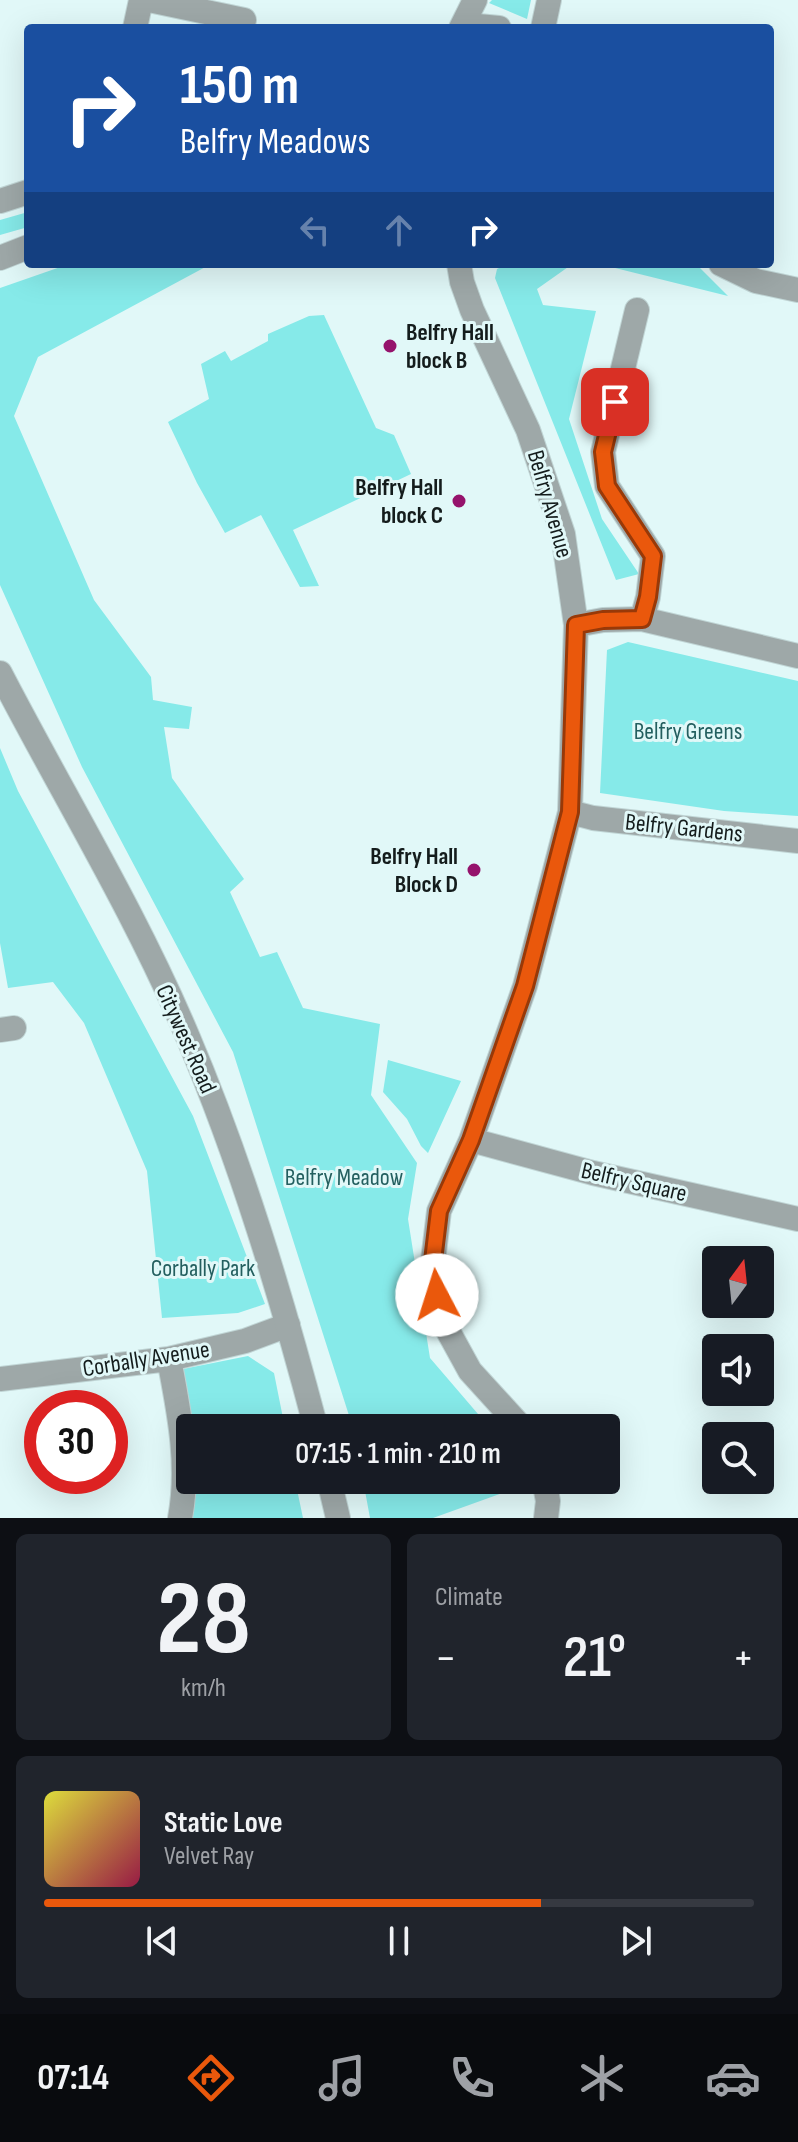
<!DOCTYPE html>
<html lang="en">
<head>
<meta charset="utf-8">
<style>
  :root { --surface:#171b24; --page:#20242c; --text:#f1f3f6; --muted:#9ea1a6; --line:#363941; --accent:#ea580c }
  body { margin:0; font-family:"Sofia Sans Condensed",sans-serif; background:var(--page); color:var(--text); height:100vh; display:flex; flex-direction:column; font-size:30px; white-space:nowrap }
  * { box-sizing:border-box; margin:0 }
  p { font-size:26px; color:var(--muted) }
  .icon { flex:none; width:44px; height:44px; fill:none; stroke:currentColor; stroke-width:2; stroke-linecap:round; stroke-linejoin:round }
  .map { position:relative; height:1518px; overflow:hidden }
  .drawer { display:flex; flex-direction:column; gap:16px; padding:16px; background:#0d0f14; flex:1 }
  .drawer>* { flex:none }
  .hud { position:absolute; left:24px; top:24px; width:750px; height:244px; border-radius:8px; box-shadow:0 8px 32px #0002; background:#1a4fa0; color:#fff; overflow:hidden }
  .needle { width:52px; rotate:15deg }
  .tools { position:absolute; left:702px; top:1246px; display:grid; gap:16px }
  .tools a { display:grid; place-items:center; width:72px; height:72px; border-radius:8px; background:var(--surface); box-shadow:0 8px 32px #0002; font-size:40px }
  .speed { position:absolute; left:24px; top:1390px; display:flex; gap:16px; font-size:40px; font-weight:700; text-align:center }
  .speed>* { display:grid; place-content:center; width:104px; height:104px; border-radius:50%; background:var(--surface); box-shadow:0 8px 32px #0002; line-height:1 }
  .speed .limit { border:12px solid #d22; background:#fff; color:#111 }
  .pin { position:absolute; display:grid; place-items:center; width:68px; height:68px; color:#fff; margin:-34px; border-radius:16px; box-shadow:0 4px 12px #0006 }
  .me { position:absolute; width:88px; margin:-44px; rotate:355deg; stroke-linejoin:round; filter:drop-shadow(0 0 6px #0008) }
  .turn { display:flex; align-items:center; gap:28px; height:168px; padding:0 24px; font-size:36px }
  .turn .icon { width:104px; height:104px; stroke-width:2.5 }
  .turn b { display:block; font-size:56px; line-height:68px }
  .lanes { display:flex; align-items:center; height:76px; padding:0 24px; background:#0003; justify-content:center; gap:40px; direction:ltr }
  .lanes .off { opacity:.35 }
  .big { font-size:60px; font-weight:600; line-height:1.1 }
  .drawer .card { flex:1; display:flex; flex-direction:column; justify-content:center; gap:12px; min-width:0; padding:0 28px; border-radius:12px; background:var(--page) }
  .drawer .dial { align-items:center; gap:0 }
  .dial b { font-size:104px; line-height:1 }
  .song { display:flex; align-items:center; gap:24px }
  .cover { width:96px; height:96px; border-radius:12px; background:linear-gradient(135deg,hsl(60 70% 55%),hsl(340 70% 35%)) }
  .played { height:8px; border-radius:4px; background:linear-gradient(90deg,var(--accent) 70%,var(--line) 70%) }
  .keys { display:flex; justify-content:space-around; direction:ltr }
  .heat { display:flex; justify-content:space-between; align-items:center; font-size:44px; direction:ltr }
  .drawer .tiles { flex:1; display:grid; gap:16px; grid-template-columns:1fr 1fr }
  .card:last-child { grid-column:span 2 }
  .trip { position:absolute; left:176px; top:1414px; width:444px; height:80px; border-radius:8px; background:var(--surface); box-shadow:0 8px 32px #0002; font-weight:600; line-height:80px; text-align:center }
  .dock { display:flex; height:128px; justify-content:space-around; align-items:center; background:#090b0e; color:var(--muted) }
  .dock .icon { width:56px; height:56px }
  .dock .current { color:var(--accent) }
  .dock b { font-size:36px; color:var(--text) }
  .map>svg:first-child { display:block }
  .green { fill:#86eae9 }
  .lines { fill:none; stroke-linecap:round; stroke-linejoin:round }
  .minor-casing { stroke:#c0d5d5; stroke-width:26 }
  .tertiary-casing { stroke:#c0d5d5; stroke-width:26 }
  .minor { stroke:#9ea8a8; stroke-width:24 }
  .tertiary { stroke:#9ea8a8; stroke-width:24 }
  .route-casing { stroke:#983908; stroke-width:20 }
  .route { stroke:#ea580c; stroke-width:14 }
  .poi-dot { fill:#95136c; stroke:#e1f8f8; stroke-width:3 }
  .labels { text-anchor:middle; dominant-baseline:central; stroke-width:6; stroke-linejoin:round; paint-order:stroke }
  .poi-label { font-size:24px; font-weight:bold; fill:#141c1c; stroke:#e1f8f8; text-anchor:end }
  .street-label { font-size:24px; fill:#141c1c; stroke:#e1f8f8 }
  .park-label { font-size:24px; fill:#235f5f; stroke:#e1f8f8 }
</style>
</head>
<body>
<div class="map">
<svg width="798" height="1518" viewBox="0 0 798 1518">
  <rect width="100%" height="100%" fill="#e1f8f8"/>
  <path class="green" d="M492 0H531L527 19 489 3Z
    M28 212V227L0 235V220Z
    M69 264H211L38 357 14 416 94 600 151 677 153 700 192 707 189 729 164 727 172 778 244 879 230 892 260 957 277 952 303 1008 380 1024 371 1095 417 1163 408 1219 430 1358 490 1428H353L233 1052 82 767 0 585V288Z
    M507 264 571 265 537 289 543 305 596 311 569 419 602 519 639 574 616 580 495 278 497 269Z
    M599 264H696L728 296Z
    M324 315 376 428 394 435 411 474 293 530 319 586 300 587 261 515 225 533 197 483 168 422 209 399 201 364 225 351 231 361 268 341V334L309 316Z
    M628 642 798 681V816L724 811 600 793 607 650Z
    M0 748 18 791 193 1116 265 1304 238 1313 162 1318 147 1171 84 1023 53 982 8 988 0 943Z
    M388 1060 461 1081 428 1153 421 1146 407 1119 383 1092Z
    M248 1356 274 1373 285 1428H190V1480H295L303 1518H174L168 1372Z
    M363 1480H510L508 1491 433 1518H370Z"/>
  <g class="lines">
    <g class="minor-casing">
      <path id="minor" d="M149 0 244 20
        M135 28 141 0
        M461 28 475 0
        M467 28 478 26 499 28
        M543 28 549 0
        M0 201 28 192
        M0 258 28 247
        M459 264 462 282 472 310 528 430 563 534 576 625 570 812 525 986 471 1140 439 1211 432 1269 442 1320 470 1371 522 1428
        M721 264 756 281 798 290
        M637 310 603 452 607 486 653 556 648 597 642 619
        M576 625 603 620 642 619 798 656
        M570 812 593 818 798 841
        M0 1030 14 1028
        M471 1140 593 1173 798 1219
        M169 1359C179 1412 190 1464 180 1518
        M0 1379 169 1359 245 1341 288 1325
        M544 1480 548 1501 546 1518"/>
    </g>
    <g class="tertiary-casing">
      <path id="tertiary" d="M0 673C62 793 134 910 187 1035 241 1162 281 1295 316 1428
        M329 1480 338 1518"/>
    </g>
    <use href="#minor" class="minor"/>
    <use href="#tertiary" class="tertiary"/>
  </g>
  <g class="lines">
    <g class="route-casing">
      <path id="route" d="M437 1295 432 1269 439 1211 471 1140 525 986 570 812 576 625 603 620 642 619 648 597 653 556 607 486 603 452 615 402"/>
    </g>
    <use href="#route" class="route"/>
  </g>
  <g class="poi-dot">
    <circle cx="390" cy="346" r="8"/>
    <circle cx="459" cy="501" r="8"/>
    <circle cx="474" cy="870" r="8"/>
  </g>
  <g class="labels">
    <g class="poi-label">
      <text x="406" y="332" text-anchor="start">Belfry Hall<tspan x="406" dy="28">block B</tspan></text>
      <text x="443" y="487">Belfry Hall<tspan x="443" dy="28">block C</tspan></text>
      <text x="458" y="856">Belfry Hall<tspan x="458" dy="28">Block D</tspan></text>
    </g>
    <g class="street-label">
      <text transform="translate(550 504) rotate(74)">Belfry Avenue</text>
      <text transform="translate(684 828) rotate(6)">Belfry Gardens</text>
      <text transform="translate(186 1039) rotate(66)">Citywest Road</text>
      <text transform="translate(634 1182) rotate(13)">Belfry Square</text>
      <text transform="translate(146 1359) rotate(-9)">Corbally Avenue</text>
    </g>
    <g class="park-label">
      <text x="688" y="731">Belfry Greens</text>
      <text x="344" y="1177">Belfry Meadow</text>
      <text x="203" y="1268">Corbally Park</text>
    </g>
  </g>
</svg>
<div class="tools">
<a><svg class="needle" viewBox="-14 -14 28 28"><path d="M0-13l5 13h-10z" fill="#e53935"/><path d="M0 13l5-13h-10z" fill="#9ea1a6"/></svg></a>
<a><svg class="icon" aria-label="sound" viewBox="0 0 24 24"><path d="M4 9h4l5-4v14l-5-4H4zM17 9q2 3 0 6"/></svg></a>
<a><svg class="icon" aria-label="search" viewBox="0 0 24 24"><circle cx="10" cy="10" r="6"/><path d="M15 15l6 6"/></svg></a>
</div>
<div class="speed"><div class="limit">30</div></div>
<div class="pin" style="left:615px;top:402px;background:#d93025"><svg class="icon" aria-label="arrive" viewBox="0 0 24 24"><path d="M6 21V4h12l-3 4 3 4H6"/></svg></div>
<svg class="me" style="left:437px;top:1295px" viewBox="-20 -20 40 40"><circle r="19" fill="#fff"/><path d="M0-13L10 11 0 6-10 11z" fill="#ea580c"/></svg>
<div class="trip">07:15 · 1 min · 210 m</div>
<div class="hud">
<div class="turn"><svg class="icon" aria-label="right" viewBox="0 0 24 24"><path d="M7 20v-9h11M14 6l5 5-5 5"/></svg><div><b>150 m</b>Belfry Meadows</div></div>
<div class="lanes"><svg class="icon off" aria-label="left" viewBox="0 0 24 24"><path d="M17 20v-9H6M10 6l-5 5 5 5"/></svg><svg class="icon off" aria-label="ahead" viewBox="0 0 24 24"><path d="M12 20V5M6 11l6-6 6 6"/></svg><svg class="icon" aria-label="right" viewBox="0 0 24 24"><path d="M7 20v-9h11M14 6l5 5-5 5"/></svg></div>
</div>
</div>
<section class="drawer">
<div class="tiles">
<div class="card dial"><b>28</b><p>km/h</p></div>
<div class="card"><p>Climate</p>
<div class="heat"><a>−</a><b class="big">21°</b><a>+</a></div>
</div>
<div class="card">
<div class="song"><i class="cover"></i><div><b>Static Love</b><p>Velvet Ray</p></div></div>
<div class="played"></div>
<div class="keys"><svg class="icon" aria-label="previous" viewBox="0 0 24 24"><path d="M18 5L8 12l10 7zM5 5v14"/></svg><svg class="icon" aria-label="pause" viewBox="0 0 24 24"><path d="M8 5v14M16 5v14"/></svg><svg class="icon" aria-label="next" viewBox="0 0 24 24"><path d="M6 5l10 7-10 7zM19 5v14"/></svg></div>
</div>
</div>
</section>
<nav class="dock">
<b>07:14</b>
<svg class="icon current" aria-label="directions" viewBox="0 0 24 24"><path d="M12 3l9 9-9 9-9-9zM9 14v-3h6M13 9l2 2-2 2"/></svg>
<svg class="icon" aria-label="music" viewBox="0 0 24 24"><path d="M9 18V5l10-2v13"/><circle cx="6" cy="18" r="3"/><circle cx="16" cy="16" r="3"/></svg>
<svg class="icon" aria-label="phone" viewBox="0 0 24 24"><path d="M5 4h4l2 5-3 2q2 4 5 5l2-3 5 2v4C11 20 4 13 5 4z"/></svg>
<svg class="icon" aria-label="climate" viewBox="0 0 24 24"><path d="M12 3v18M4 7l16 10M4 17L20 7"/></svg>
<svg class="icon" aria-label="car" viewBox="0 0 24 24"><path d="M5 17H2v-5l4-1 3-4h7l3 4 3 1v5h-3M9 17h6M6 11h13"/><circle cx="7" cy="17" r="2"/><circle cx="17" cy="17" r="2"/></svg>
</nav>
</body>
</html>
